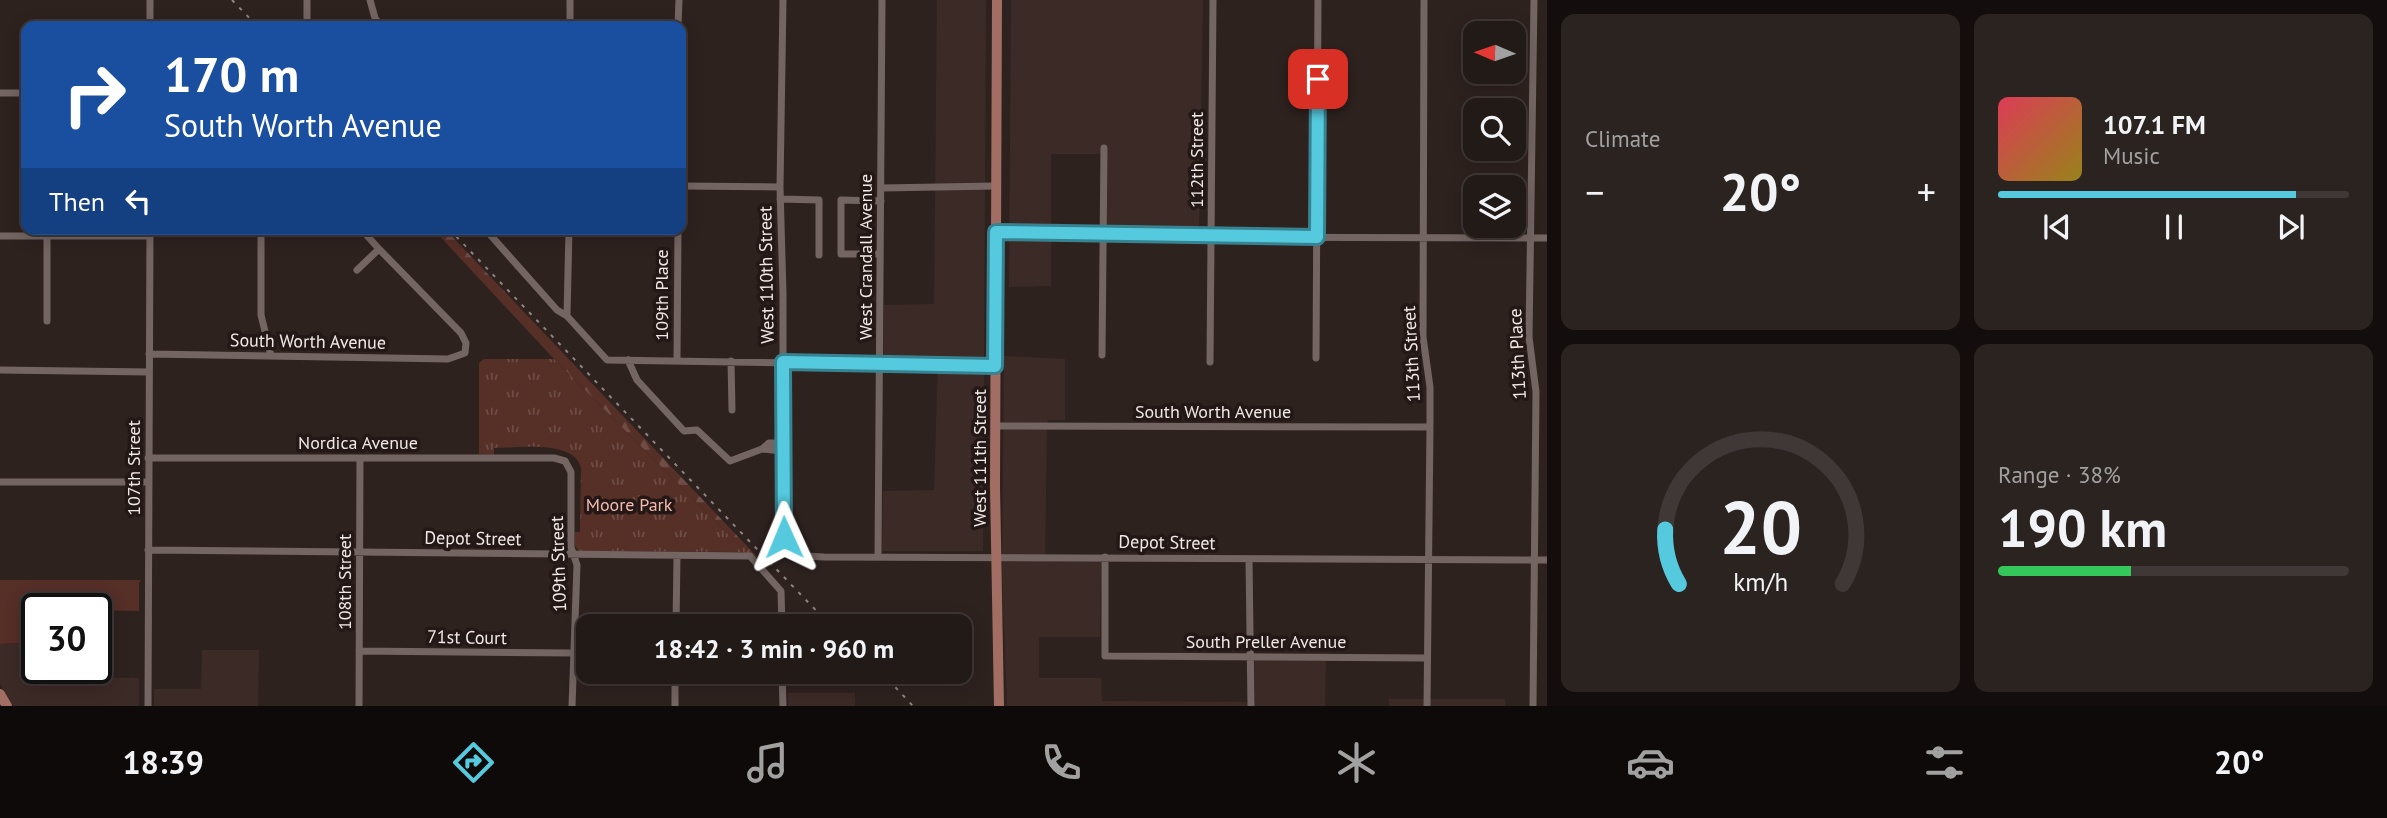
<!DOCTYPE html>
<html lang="en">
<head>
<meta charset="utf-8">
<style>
  :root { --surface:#221a17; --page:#2a2320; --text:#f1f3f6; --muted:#a2a1a1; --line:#3f3836; --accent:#55cadf }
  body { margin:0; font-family:"PT Sans",sans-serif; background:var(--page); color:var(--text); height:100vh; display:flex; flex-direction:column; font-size:26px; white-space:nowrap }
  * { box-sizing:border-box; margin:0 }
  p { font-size:23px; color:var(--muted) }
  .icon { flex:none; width:38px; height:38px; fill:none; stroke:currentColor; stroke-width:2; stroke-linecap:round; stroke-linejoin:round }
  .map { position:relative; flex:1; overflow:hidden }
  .panel { display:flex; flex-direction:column; gap:14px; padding:14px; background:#130e0d; width:840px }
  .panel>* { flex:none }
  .hud { position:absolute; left:21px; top:21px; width:665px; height:214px; border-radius:14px; box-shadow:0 4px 18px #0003,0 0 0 2px var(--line); background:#1a4fa0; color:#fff; overflow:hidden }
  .needle { width:46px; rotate:272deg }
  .fabs { position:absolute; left:1463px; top:21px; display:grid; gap:14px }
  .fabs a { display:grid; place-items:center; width:63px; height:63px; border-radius:14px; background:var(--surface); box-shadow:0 4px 18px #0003,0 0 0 2px var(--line); font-size:35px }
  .speed { position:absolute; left:21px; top:593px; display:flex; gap:14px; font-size:35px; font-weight:700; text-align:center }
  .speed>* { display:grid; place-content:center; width:91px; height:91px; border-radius:50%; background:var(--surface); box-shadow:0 4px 18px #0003,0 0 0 2px var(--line); line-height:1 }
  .speed .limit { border:4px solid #111; border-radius:10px; background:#fff; color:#111 }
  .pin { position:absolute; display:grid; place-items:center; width:60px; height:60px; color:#fff; margin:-30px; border-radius:14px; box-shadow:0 4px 10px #0006 }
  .me { position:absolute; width:77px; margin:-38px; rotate:359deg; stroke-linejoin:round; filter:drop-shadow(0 0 5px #0008) }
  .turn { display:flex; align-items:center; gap:24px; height:147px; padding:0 28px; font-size:32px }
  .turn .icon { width:91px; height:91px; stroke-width:2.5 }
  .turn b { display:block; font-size:49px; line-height:60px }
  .then { display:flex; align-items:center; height:66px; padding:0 28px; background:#0003; gap:14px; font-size:26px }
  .big { font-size:52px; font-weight:800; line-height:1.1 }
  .panel .widget { flex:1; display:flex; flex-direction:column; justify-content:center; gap:10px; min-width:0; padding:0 24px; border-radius:14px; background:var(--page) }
  .panel .dial { align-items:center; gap:0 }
  .dial svg { height:182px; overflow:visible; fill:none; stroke:var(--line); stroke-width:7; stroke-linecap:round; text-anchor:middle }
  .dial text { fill:var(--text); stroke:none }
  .song { display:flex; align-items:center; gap:21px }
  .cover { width:84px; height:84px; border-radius:10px; background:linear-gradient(135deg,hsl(350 70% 55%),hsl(50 70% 35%)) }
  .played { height:7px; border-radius:4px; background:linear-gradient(90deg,var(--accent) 85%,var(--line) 85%) }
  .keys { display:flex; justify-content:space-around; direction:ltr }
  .heat { display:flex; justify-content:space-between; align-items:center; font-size:38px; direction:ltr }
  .charge { height:10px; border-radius:5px; background:linear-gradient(90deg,#34c759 38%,var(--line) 0) }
  .panel .tiles { flex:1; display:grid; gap:14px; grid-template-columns:repeat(2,1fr) }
  .trip { position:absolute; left:576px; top:614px; width:396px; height:70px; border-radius:14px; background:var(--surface); box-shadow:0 4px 18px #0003,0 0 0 2px var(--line); font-weight:800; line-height:70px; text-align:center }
  .tab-bar { display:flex; height:112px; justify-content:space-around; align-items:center; background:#0e0a09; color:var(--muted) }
  .tab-bar .icon { width:49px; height:49px }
  .tab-bar .active { color:var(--accent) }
  .tab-bar b { font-size:32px; color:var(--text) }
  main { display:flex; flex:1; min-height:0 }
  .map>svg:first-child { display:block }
  .built { fill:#3c2a26 }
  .grass { fill:#562f27 }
  .forest { fill:url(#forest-firs) }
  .park { fill:url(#park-tufts) }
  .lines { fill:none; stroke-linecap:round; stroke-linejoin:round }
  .minor { stroke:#736562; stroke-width:7 }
  .major { stroke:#a26d63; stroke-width:10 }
  .rail { stroke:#8f8583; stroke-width:2; stroke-dasharray:3.5 7; stroke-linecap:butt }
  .route-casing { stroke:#378391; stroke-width:18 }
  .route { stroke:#55cadf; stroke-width:12 }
  .labels { text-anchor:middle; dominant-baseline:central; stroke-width:7; stroke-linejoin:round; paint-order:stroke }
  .street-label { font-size:18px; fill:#f1e9e7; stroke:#241816 }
  .park-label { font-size:18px; fill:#f4baaf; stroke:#241816 }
</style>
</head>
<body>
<main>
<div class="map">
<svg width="1547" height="706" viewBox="0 0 1547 706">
  <defs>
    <pattern id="forest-firs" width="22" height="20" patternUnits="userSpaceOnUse" patternTransform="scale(1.75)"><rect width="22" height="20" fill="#562f27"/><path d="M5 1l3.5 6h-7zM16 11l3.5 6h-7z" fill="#6f4d46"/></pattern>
    <pattern id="park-tufts" width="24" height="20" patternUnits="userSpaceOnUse" patternTransform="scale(1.75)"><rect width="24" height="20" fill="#562f27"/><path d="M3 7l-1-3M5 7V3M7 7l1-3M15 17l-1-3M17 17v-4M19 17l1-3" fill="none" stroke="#6f4d46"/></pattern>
  </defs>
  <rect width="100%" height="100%" fill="#2e221f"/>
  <path class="built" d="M937 0H986L983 551H882L883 491 934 490 938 360 883 358 884 305 934 304Z
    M1011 0H1203L1199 233 1101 232 1102 154H1051V286L1009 287Z
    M1004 356 1065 359V420H1048L1047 426 1045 561 1101 560 1100 637H1039V678H1101L1102 701 1255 702 1254 660 1326 661 1325 706H1007L1002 573Z
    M37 642V668L66 669V677L139 678V706H13L0 684V644Z
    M202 650H259L258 706H154V689H201Z
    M788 693H855V706H788Z
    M1389 699H1505V706H1389Z"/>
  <path class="grass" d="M0 580H141L139 583V611L37 609V642L0 644Z"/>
  <path class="forest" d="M433 229H445L744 543 741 547 554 359Z"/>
  <path class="park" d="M484 359H554L741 547 744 543 761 561 754 555 742 552 579 551 575 546V532H580L581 468C575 439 517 448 494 448V455L479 454V363Z"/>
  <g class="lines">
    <path class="minor" d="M370 0 375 18 381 26
      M570 0V26
      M783 0 780 187 783 293V531C787 558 802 556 824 557L1547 560
      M1424 0 1423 337 1430 387V427L1427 706
      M150 26V0
      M307 26V0
      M678 26 679 0
      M0 93H26
      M681 186 780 187
      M881 188 996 186
      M780 199 819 200V255
      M261 229V315L271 356
      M485 229 557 310 567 316 607 360 995 366
      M996 232 1212 237 1547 238
      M0 236H150
      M47 236V321
      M880 254H841V200L881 201
      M357 270 379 249 361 229
      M567 316 569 229
      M149 354 448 359 465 353 466 343 461 333 379 249
      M1102 355 1104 148
      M1316 358 1318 0
      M628 360 637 380 684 431 697 430 730 461 762 449 769 443H783
      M677 361 678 229
      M731 361 732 410
      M1210 362 1213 0
      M0 370 149 372
      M995 426 1430 427
      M762 449 783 451
      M148 458H554L565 461 571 472V547L577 565 572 706
      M0 482H148
      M148 550 750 556 781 591 782 626
      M878 556 882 0
      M1105 557V656L1427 658
      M1249 559 1251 706
      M676 626 677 556
      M359 651 574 653
      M782 672 783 706
      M148 706 150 229
      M359 706 360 458
      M675 706V672
      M1533 706 1536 392 1529 337 1534 0"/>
    <path class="major" d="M997 0 995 486 999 706
      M0 694 7 706"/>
    <path class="rail" d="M232 0 257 26
      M449 229 831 626
      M881 672 913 706"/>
  </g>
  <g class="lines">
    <g class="route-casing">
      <path id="route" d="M784 537 783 362 995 366 996 232 1317 237 1318 79"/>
    </g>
    <use href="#route" class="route"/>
  </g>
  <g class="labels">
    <g class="street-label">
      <text transform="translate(1196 160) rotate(-90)">112th Street</text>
      <text transform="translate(865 257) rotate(-90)">West Crandall Avenue</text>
      <text transform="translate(766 275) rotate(-91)">West 110th Street</text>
      <text transform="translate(661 295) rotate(-90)">109th Place</text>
      <text transform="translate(308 341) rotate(1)">South Worth Avenue</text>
      <text transform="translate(1411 354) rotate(-93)">113th Street</text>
      <text transform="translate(1517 354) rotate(-93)">113th Place</text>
      <text x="1213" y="411">South Worth Avenue</text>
      <text x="358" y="442">Nordica Avenue</text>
      <text transform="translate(979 458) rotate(-90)">West 111th Street</text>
      <text transform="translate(133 468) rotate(-90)">107th Street</text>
      <text transform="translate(473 538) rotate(1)">Depot Street</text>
      <text transform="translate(1167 542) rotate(1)">Depot Street</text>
      <text transform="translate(558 564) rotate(-92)">109th Street</text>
      <text transform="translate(344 582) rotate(-90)">108th Street</text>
      <text transform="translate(467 637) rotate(1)">71st Court</text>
      <text x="1266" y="641">South Preller Avenue</text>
    </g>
    <g class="park-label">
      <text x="629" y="504">Moore Park</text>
    </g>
  </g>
</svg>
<div class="fabs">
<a><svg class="needle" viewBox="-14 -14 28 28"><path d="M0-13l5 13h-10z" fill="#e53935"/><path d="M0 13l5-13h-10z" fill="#a2a1a1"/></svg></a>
<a><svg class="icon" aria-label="search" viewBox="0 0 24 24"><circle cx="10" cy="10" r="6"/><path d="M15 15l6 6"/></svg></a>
<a><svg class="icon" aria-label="layers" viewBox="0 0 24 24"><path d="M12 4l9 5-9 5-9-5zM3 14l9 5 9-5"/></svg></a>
</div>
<div class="speed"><div class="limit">30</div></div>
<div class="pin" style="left:1318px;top:79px;background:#d93025"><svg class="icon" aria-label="arrive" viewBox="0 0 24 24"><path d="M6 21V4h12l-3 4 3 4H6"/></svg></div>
<svg class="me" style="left:784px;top:537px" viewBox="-20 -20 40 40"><path d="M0-17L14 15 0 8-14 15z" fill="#55cadf" stroke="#fff" stroke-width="4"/></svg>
<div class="trip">18:42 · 3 min · 960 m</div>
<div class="hud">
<div class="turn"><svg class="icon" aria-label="right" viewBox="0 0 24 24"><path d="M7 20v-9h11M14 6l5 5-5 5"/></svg><div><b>170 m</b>South Worth Avenue</div></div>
<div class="then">Then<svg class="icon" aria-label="left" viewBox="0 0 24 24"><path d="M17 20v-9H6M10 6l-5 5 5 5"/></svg></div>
</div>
</div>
<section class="panel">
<div class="tiles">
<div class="widget"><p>Climate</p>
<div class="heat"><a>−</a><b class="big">20°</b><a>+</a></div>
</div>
<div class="widget">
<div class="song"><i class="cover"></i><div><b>107.1 FM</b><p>Music</p></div></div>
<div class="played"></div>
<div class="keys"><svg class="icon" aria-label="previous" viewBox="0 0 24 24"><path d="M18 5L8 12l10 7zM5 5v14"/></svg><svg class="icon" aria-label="pause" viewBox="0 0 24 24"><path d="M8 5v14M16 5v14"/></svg><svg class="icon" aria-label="next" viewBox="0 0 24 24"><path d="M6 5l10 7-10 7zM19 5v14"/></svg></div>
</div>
<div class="widget dial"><svg viewBox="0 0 100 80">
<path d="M14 69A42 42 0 1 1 86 69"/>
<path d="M14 69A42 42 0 0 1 8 45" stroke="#55cadf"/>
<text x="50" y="56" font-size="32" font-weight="700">20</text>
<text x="50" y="72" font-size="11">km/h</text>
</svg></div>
<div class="widget"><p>Range · 38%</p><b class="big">190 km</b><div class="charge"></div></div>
</div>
</section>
</main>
<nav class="tab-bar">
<b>18:39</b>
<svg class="icon active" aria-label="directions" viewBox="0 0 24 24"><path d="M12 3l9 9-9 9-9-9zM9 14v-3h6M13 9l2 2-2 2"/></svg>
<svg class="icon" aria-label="music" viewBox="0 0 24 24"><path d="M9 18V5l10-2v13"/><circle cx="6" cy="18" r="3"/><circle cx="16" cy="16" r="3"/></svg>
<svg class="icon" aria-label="phone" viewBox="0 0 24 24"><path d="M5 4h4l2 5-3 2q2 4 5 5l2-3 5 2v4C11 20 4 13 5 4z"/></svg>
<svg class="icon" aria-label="climate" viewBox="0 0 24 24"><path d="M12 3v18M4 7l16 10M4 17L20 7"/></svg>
<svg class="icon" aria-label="car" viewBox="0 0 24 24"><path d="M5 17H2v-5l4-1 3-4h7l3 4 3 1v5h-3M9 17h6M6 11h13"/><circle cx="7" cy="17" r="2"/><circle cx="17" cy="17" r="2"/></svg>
<svg class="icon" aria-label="filters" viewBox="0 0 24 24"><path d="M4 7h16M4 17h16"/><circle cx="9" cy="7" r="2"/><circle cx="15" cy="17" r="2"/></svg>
<b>20°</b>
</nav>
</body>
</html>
